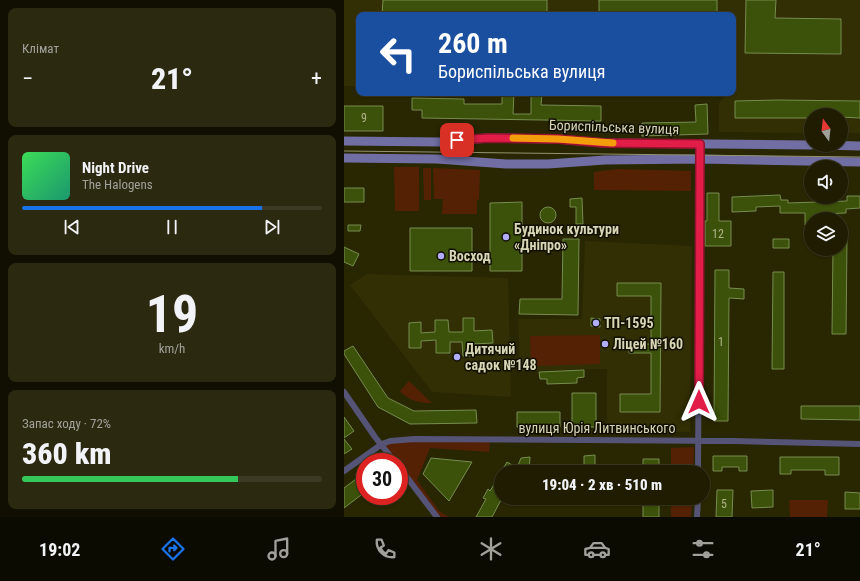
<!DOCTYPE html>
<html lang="uk">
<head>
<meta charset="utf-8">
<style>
  :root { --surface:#1f1c02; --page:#2c2911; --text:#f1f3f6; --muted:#a1a199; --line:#3c3a24; --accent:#1a73e8 }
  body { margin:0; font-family:"Roboto Condensed",sans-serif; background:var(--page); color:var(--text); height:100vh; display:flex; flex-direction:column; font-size:15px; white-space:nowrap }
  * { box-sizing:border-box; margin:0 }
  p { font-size:13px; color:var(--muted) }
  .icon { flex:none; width:22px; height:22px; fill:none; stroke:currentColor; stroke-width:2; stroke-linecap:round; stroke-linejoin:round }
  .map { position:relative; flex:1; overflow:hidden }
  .sheet { display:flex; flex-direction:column; gap:8px; padding:8px; background:#110f01; width:344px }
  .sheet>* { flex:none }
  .banner { position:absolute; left:12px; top:12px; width:380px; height:84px; border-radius:8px; box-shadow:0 1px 3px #0004,0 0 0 1px var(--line); background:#1a4fa0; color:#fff; overflow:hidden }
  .needle { width:26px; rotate:345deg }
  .fabs { position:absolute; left:460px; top:108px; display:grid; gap:8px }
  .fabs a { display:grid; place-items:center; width:44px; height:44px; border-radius:50%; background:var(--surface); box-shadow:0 1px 3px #0004,0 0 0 1px var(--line); font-size:20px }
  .speed { position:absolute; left:12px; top:453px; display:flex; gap:8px; font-size:20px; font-weight:700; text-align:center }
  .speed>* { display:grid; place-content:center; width:52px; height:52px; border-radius:50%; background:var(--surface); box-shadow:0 1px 3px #0004,0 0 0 1px var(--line); line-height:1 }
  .speed .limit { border:6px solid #d22; background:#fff; color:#111 }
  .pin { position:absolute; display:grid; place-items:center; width:34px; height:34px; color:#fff; margin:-17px; border-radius:8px; box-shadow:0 2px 6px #0006 }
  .me { position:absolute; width:44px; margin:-22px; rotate:0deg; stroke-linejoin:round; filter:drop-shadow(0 0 3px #0008) }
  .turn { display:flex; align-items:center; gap:14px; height:84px; padding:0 16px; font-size:18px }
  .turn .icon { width:52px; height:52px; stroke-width:2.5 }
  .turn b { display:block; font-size:28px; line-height:34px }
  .big { font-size:30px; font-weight:800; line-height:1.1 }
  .sheet .widget { flex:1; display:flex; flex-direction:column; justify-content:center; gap:6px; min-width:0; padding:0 14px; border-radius:8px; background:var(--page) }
  .sheet .dial { align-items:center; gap:0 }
  .dial b { font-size:52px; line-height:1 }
  .song { display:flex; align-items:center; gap:12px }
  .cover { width:48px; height:48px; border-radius:6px; background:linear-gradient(135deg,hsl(130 70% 55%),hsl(160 70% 35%)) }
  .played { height:4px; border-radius:2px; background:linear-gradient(90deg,var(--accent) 80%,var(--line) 80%) }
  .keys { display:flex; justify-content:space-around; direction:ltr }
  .heat { display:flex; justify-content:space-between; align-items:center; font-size:22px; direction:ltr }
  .charge { height:6px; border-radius:3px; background:linear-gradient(90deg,#34c759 72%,var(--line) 0) }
  .trip { position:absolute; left:150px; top:465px; width:216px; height:40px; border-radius:20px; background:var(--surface); box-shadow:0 1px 3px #0004,0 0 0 1px var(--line); font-weight:800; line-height:40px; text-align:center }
  .tabs { display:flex; height:64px; justify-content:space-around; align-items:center; background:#0c0b01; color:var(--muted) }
  .tabs .icon { width:28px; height:28px }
  .tabs .on { color:var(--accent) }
  .tabs b { font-size:18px; color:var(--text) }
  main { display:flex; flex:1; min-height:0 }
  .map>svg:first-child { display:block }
  .built { fill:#322f05 }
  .green { fill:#542104 }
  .building { fill:#3c5109; stroke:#768d4f }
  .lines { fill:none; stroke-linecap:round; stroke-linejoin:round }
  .street { stroke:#555476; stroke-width:6 }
  .secondary { stroke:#706ea3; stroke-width:9 }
  .tram { stroke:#959371; stroke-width:1 }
  .route-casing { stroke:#92132f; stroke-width:10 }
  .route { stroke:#e11d48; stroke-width:7 }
  .slow { stroke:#f59e0b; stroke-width:7 }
  .poi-dot { fill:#b1adfa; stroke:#110f00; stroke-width:1.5 }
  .labels { text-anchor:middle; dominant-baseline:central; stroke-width:3; stroke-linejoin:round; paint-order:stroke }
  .number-label { font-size:12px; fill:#b1b58a }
  .street-label { font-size:14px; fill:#d8d6b5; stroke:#110f00 }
  .poi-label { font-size:14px; font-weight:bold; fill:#d8d6b5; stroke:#110f00; text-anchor:start }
</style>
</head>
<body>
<main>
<section class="sheet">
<div class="widget"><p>Клімат</p>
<div class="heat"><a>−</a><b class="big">21°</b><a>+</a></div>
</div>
<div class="widget">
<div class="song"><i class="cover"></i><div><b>Night Drive</b><p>The Halogens</p></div></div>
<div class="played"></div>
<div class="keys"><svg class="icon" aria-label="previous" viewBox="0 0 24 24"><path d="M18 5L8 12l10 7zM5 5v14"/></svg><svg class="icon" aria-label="pause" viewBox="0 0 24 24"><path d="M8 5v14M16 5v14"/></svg><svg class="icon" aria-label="next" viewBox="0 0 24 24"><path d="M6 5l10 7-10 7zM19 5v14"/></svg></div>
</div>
<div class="widget dial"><b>19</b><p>km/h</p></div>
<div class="widget"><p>Запас ходу · 72%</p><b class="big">360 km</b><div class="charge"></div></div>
</section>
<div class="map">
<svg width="516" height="517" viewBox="0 0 516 517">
  <rect width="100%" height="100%" fill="#292602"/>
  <path class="built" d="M0 0H516V133H497V115H467V133L375 132V103L381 96 382 93H389V15H15V86H0Z
    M241 241 348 246 346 432 263 431V369L176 371 174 319H238Z
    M23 274 164 278 167 397 88 392 6 285Z"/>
  <path class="green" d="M50 167H75V211H51Z
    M79 168H87V200H80Z
    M89 168 136 170 135 200 110 199 133 200V214H98L99 199H90Z
    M274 169 347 171V191L250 190V172Z
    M256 335V364L187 366 186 336Z
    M65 381 88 403C75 403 65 401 56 391Z
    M70 440H146L145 452 86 448 73 480 95 511 105 517H93L55 467V462H51L38 444Z
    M350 447 349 472H327V448Z
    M327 498H348L347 517H327Z
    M445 500H484L483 517H446Z"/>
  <path class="building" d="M39 0H203V15H38Z
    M255 0H373V15H255Z
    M402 0H432L431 18 497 19V54L401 53Z
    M158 93H170L169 114H187V93H198L197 105 257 106V121L78 118V110H68V98L120 99V104H158Z
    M434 100 516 101V118L497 117V115H467V118H391V101Z
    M363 104 364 134 298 136V123L352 122 351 105Z
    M0 106H39V131H0Z
    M0 188H20V202H0Z
    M363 193H375V221H387V246H361V221H363Z
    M436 195 437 200H444V203L503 201V196H516V208L502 209V213L476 214V219H467V225H461V213H436V206L412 207V211L388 212V197Z
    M238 198 239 224H232V207H226V199Z
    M178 202V271H146V203Z
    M196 215a8 8 0 1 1 16 0a8 8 0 1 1-16 0Z
    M4 225H17L16 231H4Z
    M66 228H128V271H66Z
    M219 239H235L234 315 175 314 176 299H218Z
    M429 239H445V248H429Z
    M497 240H503L502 334H488L489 249H497Z
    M0 247 15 254 9 266 0 262Z
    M371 270H385V288L400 289V299L385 298 384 421H370Z
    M429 272H440V369H428Z
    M273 283H317L316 412H276V394H307V353H285V344H307V296H273Z
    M119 318H130V331L148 330 149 343 129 344V356H119L118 342H106V353H92V340L77 341V348H65V323L77 322V333L91 332V320H104L105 332H119Z
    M247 318 256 319V327L247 326Z
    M9 346 44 398 70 411 132 410 133 423 66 424 34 407 0 354V351Z
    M240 370V377L233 378V383L203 384V379H196L195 372Z
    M228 393H252V427H228Z
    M457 406H516V420L457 419Z
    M173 412H216V427H173Z
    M0 417 10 431 0 438Z
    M0 439 8 449 0 454Z
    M251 455V468H240V456Z
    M369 456H403V471H395V467H378V471H369Z
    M186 457 185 472H157L163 462 173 468 177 458Z
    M436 457H495V475H481V470H447V474H436Z
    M87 458 128 462 105 501 79 474Z
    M299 459H315V472H299Z
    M12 479 21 492 0 508V488Z
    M152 481 157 484V500L148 517H132L142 499 139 498 144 489 146 491Z
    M373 490H389L388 517H372Z
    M429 490V507L408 508 407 491Z
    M501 492 516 493V509H501Z
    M299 498H315V517H299Z"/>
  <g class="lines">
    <path class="street" d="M0 392 31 437 51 462
      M55 467 93 517
      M0 471 38 444 46 441 70 439 390 441 516 444
      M354 472 356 144
      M353 517 354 498"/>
    <path class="secondary" d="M0 141 97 142 144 138 214 139 260 143 467 145
      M477 145 516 146
      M0 158 93 159 162 164H204L261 160 356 159 516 162"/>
    <path class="tram" d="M0 151 516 157"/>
  </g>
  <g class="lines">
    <g class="route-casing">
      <path id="route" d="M113 140 144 138 214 139 260 143 356 144 355 402"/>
    </g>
    <use href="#route" class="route"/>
    <path class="slow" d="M169 138 214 139 269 143"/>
  </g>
  <g class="poi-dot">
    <circle cx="162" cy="237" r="4"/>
    <circle cx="97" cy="256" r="4"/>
    <circle cx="252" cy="323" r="4"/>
    <circle cx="261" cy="344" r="4"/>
    <circle cx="113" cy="357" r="4"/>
  </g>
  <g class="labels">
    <g class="number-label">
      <text x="20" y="118">9</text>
      <text x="374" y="234">12</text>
      <text x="377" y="342">1</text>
      <text x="380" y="504">5</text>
    </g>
    <g class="street-label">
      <text transform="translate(270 127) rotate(2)">Бориспільська вулиця</text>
      <text x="253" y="428">вулиця Юрія Литвинського</text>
    </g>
    <g class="poi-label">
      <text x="170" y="229">Будинок культури<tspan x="170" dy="16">«Дніпро»</tspan></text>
      <text x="105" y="256">Восход</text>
      <text x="260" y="323">ТП-1595</text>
      <text x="269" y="344">Ліцей №160</text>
      <text x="121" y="349">Дитячий<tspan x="121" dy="16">садок №148</tspan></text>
    </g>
  </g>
</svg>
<div class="fabs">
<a><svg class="needle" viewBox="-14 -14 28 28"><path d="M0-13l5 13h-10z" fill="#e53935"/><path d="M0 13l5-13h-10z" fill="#a1a199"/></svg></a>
<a><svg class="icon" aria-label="sound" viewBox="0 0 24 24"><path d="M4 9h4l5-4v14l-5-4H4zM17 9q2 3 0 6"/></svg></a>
<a><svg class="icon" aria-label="layers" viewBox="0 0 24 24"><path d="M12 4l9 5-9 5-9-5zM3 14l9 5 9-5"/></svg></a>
</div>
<div class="speed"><div class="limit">30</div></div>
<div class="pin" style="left:113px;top:140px;background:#d93025"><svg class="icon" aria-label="arrive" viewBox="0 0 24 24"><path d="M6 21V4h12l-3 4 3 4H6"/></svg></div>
<svg class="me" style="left:355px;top:402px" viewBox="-20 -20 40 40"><path d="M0-17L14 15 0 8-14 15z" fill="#e11d48" stroke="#fff" stroke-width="4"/></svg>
<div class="trip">19:04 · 2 хв · 510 m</div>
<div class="banner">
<div class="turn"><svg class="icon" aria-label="left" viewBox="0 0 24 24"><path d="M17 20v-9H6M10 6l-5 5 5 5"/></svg><div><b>260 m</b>Бориспільська вулиця</div></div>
</div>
</div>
</main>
<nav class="tabs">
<b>19:02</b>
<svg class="icon on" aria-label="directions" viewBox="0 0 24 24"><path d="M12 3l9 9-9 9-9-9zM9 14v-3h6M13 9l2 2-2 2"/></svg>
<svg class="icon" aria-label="music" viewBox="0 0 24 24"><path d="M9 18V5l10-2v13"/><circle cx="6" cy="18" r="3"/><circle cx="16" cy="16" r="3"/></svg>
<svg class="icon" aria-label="phone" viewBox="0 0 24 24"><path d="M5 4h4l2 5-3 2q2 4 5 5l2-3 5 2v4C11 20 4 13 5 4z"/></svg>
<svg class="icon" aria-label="climate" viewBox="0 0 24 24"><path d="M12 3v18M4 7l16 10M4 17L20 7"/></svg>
<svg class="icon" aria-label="car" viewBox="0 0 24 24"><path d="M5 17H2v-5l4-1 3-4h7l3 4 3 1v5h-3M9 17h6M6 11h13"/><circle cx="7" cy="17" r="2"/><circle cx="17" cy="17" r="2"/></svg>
<svg class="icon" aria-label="filters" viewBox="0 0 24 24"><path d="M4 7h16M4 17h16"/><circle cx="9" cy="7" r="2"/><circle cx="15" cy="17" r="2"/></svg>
<b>21°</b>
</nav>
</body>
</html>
